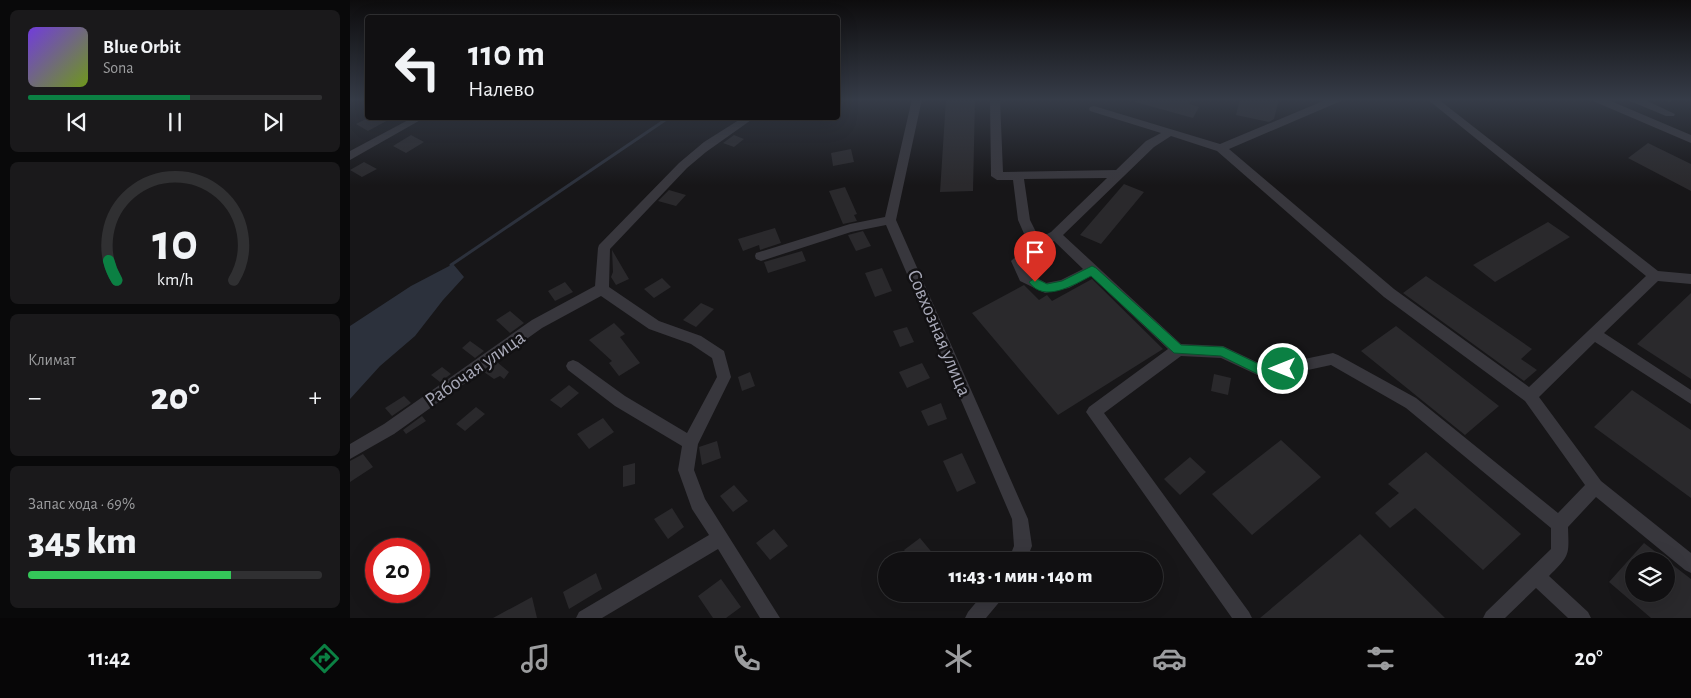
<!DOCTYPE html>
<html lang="ru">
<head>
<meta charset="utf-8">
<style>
  :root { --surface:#111012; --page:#1a191b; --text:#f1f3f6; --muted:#9c9d9f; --line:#303032; --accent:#0b8043 }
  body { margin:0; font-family:"Alegreya Sans",sans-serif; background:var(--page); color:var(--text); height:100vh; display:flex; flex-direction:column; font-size:19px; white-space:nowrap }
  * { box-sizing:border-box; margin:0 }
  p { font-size:16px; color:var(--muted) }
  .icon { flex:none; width:28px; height:28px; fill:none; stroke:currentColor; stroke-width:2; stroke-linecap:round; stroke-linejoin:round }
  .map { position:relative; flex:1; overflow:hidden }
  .panel { display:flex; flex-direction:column; gap:10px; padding:10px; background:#09090a; width:350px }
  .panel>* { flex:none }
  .banner { position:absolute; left:15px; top:15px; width:475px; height:105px; border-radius:5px; box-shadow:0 5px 20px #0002,0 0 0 1px var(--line); background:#111012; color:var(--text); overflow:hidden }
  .controls { position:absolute; left:1275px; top:552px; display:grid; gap:10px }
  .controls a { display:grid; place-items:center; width:50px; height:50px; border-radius:50%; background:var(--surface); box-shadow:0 5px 20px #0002,0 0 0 1px var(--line); font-size:25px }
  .speed { position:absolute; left:15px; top:538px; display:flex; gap:10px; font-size:25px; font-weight:700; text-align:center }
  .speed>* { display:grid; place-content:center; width:65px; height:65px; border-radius:50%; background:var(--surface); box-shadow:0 5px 20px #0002,0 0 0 1px var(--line); line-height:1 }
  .speed .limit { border:8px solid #d22; background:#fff; color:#111 }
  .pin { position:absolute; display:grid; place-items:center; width:42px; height:42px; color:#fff; margin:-51px -21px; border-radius:50% 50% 50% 0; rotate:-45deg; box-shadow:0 0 5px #0007 }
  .pin .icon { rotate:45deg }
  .me { position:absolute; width:55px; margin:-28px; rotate:270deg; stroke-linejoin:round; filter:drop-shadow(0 0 4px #0008) }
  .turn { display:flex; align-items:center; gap:18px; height:105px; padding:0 20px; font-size:22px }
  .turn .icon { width:65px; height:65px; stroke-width:2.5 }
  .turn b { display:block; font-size:35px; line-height:42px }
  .big { font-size:38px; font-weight:800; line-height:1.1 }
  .panel .widget { flex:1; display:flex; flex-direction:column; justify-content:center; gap:8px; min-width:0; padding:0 18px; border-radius:8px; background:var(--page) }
  .panel .dial { align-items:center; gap:0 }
  .dial svg { height:130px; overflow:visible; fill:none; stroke:var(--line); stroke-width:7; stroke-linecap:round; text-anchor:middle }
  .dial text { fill:var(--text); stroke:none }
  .song { display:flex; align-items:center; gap:15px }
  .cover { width:60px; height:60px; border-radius:8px; background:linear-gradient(135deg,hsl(260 70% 55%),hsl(80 70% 35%)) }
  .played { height:5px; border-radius:2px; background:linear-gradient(90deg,var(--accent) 55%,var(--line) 55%) }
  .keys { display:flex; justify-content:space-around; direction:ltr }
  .heat { display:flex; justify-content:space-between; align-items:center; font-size:28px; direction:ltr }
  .charge { height:8px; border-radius:4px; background:linear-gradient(90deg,#34c759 69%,var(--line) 0) }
  .trip { position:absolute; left:528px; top:552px; width:285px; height:50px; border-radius:25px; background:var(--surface); box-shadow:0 5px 20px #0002,0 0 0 1px var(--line); font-weight:800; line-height:50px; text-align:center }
  .menu { display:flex; height:80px; justify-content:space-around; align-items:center; background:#070607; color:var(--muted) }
  .menu .icon { width:35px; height:35px }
  .menu .selected { color:var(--accent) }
  .menu b { font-size:22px; color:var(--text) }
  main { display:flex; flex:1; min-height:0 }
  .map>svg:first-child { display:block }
  .water { fill:#2c313c }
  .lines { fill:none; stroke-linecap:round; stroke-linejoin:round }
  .stream { stroke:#2c313c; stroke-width:3 }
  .building { fill:#2a292c; fill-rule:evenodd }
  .minor { fill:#38373d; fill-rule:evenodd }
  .route { fill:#0b8043; stroke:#07532c }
  .labels { text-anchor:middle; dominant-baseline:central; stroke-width:5; stroke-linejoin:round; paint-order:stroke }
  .street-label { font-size:20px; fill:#a8a9b8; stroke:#121113 }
</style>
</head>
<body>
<main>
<section class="panel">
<div class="widget">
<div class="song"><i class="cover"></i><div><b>Blue Orbit</b><p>Sona</p></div></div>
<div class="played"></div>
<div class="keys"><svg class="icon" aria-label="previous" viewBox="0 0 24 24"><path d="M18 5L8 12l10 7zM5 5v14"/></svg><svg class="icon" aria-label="pause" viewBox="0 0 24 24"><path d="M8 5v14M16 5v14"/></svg><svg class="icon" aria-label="next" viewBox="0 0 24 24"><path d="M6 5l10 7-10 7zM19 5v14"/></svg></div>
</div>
<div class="widget dial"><svg viewBox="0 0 100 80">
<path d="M14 69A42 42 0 1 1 86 69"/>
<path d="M14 69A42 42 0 0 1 9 57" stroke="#0b8043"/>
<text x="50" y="56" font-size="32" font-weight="700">10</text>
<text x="50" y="72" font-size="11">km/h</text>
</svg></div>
<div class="widget"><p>Климат</p>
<div class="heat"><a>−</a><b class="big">20°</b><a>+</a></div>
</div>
<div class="widget"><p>Запас хода · 69%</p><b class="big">345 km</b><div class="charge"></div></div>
</section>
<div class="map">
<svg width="1341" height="618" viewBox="0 0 1341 618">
  <rect width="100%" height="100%" fill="#171618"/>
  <path class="water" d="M103 264 114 277 93 300 65 336 30 366 0 399V326L61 286Z"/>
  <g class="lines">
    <path class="stream" d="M101 265 318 118"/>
  </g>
  <path class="building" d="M596 99H625L623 191 590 192Z
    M786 99H842L839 104 849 107 843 118 785 102Z
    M890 99H929L924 119 919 122 886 115Z
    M18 118H42L18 131 6 124Z
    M61 135 74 142 56 153 43 146Z
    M384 135 394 139 384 147 373 143Z
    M1298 143 1341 164V191L1278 158Z
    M501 149 504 162 483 166 481 153Z
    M14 162 27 169 12 177 0 170Z
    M774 184 794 192 751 244 730 235Z
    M495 187 507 214 504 215 507 221 493 224 479 191Z
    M319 190 336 195 326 206 308 201Z
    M1198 222 1220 237 1145 282 1123 265Z
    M425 228 431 243 410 250 409 245 393 251 388 239Z
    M513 231 521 246 506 251 498 235Z
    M262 250 279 279 266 285 261 277 263 272Z
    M452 251 456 261 418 273 414 262Z
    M532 268 542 291 525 297 515 273Z
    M1076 276 1182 349 1171 359 1187 370 1174 381 1053 293Z
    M312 278 321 287 304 298 294 289Z
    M742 279 813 349 708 415 622 313 674 285 689 300 697 295 702 301Z
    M215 282 223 292 205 301 198 291Z
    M1341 293V379L1287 344Z
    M351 303 364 309 346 327 333 320Z
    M160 311 174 323 160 333 146 320Z
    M264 323 275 334 270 337 290 363 269 376 259 363 262 361 239 340Z
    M1046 326 1149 406 1115 435 1011 351Z
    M557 327 564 342 550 347 543 331Z
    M120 341 134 351 125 358 112 348Z
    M147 362 159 372 154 379 150 376 144 379 134 372Z
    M572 363 580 378 557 388 549 372Z
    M92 367 101 374 90 382 81 375Z
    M400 372 405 386 392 391 388 377Z
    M864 374 881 378 878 395 861 391Z
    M219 385 229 393 211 408 200 400Z
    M1282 390 1341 430V498L1244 427Z
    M54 396 61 403 42 416 35 408Z
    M591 403 597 419 578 426 571 411Z
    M126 407 135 414 115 431 106 424Z
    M72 416 76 421 56 434 53 430Z
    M253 418 264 432 239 449 227 434Z
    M931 440 971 477 902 535 862 494Z
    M367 441 371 458 352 465 349 447Z
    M1076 452 1171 534 1133 570 1065 508 1040 528 1025 513 1049 493 1038 484Z
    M612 453 626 483 607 492 593 461Z
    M13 454 23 467 0 482V461Z
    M840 457 856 472 830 495 814 479Z
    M285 463V484L273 487V466Z
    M384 485 398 501 383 512 370 496Z
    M322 508 334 527 318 539 304 519Z
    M424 529 438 546 420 560 406 543Z
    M1010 534 1095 618H910Z
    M570 538 589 561H562L554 550Z
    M1294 543 1341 579V618H1301L1259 582ZM1284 561H1316V594H1284Z
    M246 573 252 589 219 609 213 592Z
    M371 579 391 607 376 618H363L348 596Z
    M182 597 187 618H143Z"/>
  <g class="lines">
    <path class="minor" d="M562 99H572L546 220 678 519 682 546 676 561H658L664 546 662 519 536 225 501 232 411 261 406 259 405 256 406 253 500 224 535 217Z
      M640 99H650L653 172 766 170 796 141 811 133 740 111 739 109 740 107 744 106 870 144 978 99H992L991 101 879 149 1044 289 1179 387 1296 276 1077 99H1088L1308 271 1341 274V284L1308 281 1254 333 1341 390V404L1245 342 1189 397 1251 481 1341 553V573L1335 570 1246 497 1218 527C1219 556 1220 555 1199 576L1238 612 1241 618H1218L1186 588 1155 618H1133L1136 612 1201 549V528L1056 408 981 365 916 379 871 358 831 356 754 413 899 612 902 618H882L736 412 739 407 818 349 741 276 719 288 695 293 670 281 661 261 679 245 668 220 663 180H647L641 176ZM821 136 867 151 1034 297 1175 401 1235 485 1208 513 1066 398 988 355 983 353 917 367 873 346 831 344 713 235 804 147ZM757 178 701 232 689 238 680 220 674 179ZM704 241 733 269 711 280 696 283 680 274 675 262 691 249Z
      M1242 99H1256L1341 135V143L1243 101Z
      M1279 99H1293L1325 114 1324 116H1316L1280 101Z
      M1314 99H1325L1319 102Z
      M62 118H74L0 160V151Z
      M392 118H404L356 152 337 168 260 249 259 287 309 321 351 336 374 351 381 377 348 444 344 470 355 499 430 618H410L368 549 252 618H226L229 612 359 535 342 509 328 470 332 446 265 406 218 370 216 366 218 362 223 360 228 362 275 396 337 433 367 377 362 358 341 344 299 329 251 296 192 328 44 434 0 459V444L34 424 182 320 245 286 248 248 249 245 329 163 354 142Z
      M633 594H654L651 600 636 618H615L618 612Z"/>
  </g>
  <linearGradient id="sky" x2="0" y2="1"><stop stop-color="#0d0c0d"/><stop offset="0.54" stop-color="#363c48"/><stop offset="1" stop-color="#363c48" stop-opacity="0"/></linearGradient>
  <rect width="1341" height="185" fill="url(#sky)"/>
  <path class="route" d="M742 266 746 268 831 345 873 347 917 368 933 364 937 366 939 369 937 373 916 378 871 356 824 353 741 276C725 284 694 304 679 282L685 278 697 284 712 281Z"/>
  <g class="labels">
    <g class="street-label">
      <text transform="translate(589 333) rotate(67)">Совхозная улица</text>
      <text transform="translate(125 369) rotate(-35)">Рабочая улица</text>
    </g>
  </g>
</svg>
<div class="controls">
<a><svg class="icon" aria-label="layers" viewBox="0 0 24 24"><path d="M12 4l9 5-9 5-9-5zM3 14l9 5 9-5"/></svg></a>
</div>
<div class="speed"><div class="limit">20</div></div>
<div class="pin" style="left:685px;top:282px;background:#d93025"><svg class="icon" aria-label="arrive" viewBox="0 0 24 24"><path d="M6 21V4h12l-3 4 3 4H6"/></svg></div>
<svg class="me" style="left:933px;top:369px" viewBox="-20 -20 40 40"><circle r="17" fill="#0b8043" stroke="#fff" stroke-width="3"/><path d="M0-11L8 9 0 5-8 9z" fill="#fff"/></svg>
<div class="trip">11:43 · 1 мин · 140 m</div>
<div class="banner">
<div class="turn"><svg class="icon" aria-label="left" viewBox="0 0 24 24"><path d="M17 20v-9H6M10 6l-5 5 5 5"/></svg><div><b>110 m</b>Налево</div></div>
</div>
</div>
</main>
<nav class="menu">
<b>11:42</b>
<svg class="icon selected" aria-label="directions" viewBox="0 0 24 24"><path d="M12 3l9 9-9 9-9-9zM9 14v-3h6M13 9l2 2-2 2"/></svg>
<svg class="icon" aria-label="music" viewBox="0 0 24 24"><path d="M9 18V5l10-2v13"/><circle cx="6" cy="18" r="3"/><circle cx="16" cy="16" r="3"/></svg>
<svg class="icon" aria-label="phone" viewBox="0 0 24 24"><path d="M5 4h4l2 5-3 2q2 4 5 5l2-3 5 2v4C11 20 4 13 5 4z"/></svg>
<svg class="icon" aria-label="climate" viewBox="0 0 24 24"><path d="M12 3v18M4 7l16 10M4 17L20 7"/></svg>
<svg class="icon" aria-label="car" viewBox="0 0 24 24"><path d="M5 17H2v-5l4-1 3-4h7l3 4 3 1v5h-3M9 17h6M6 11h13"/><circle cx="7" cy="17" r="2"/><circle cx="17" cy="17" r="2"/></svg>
<svg class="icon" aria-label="filters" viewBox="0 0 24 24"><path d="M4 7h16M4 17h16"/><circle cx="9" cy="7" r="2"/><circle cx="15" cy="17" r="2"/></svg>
<b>20°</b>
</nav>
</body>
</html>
